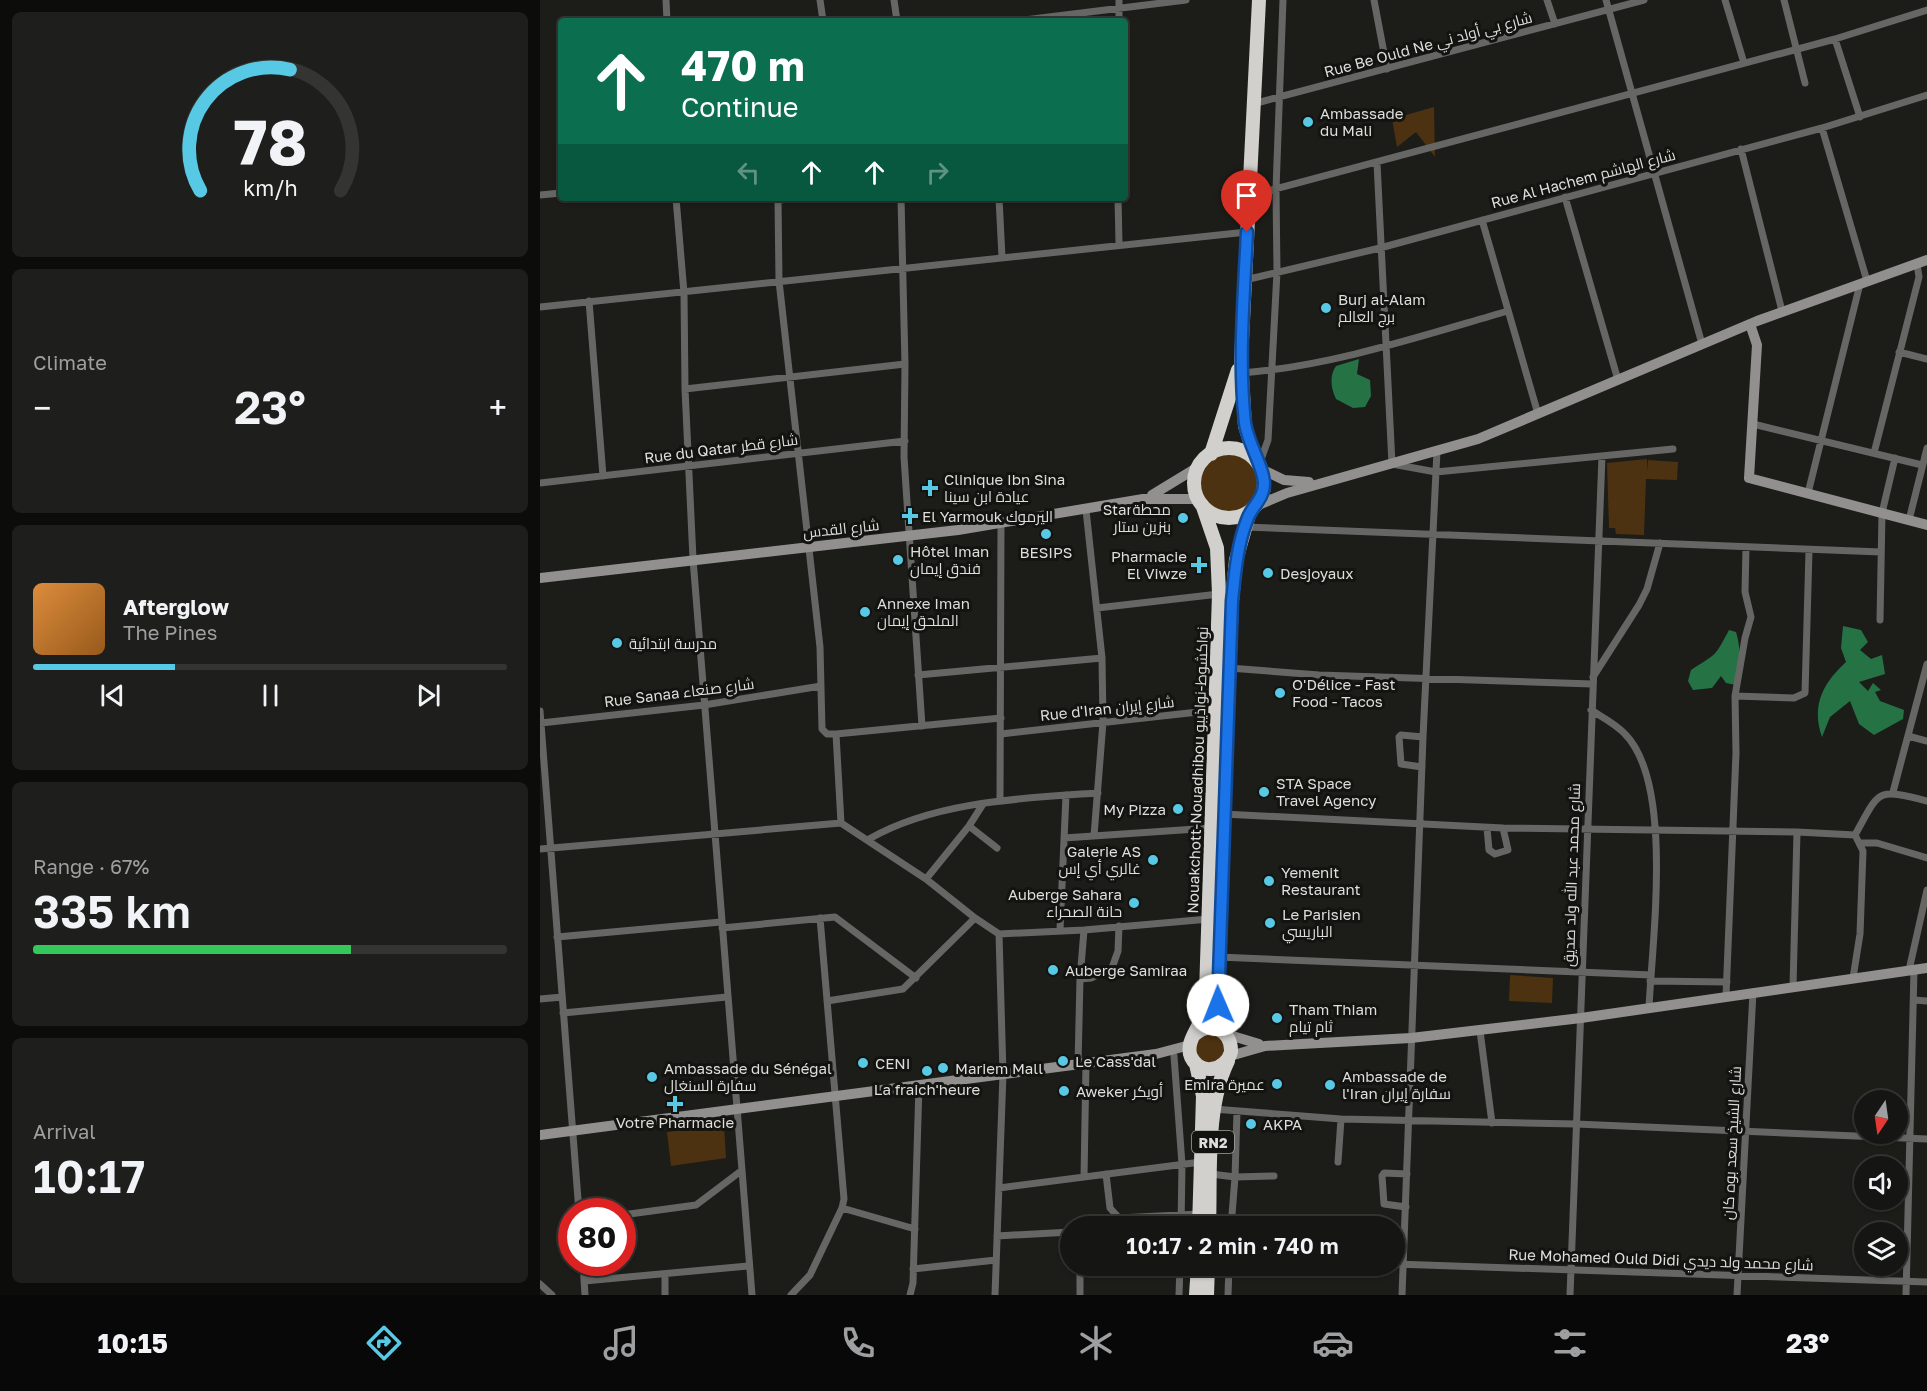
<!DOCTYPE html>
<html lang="en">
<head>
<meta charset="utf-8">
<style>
  :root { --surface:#151513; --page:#1e1e1c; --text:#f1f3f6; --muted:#9d9fa0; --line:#343433; --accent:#58c9e4 }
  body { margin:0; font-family:"Golos Text",Cairo,sans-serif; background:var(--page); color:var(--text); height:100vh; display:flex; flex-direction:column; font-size:22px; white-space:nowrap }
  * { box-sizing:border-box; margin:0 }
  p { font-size:20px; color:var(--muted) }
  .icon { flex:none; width:33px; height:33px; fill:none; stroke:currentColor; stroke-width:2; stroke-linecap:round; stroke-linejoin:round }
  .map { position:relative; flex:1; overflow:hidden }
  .details { display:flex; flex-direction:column; gap:12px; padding:12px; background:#0c0c0a; width:540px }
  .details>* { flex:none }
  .guide { position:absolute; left:18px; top:18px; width:570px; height:183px; border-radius:6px; box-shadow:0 2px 4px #0004,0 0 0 2px var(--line); background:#0b6e4f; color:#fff; overflow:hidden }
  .needle { width:39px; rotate:193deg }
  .controls { position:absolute; left:1314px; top:1090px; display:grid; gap:12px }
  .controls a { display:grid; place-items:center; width:54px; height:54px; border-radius:50%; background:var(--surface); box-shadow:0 2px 4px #0004,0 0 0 2px var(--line); font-size:30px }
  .speed { position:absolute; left:18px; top:1198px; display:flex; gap:12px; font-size:30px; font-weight:700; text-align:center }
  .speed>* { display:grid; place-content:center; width:78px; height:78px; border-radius:50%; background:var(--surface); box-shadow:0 2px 4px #0004,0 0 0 2px var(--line); line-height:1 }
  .speed .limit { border:9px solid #d22; background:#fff; color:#111 }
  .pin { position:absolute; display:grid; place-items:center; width:51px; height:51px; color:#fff; margin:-62px -26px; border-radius:50% 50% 50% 0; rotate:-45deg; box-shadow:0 0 6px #0007 }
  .pin .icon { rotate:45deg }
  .me { position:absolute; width:66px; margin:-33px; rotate:359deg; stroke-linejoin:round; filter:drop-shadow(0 0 4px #0008) }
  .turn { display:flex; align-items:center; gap:21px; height:126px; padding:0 24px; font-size:27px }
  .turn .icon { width:78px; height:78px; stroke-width:2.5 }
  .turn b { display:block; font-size:42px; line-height:51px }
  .lanes { display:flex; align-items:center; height:57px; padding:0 24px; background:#0003; justify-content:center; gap:30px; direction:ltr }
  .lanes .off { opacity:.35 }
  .big { font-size:45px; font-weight:600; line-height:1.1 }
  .details .widget { flex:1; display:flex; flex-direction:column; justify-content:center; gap:9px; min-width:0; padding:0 21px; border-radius:9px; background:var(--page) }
  .details .dial { align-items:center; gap:0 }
  .dial svg { height:156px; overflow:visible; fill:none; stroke:var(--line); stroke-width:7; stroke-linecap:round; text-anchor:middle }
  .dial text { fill:var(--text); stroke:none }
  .song { display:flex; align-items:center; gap:18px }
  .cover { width:72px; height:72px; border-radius:9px; background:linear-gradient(135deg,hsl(30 70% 55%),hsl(30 70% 35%)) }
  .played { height:6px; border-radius:3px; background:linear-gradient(90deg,var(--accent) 30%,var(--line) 30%) }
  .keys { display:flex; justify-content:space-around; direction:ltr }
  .heat { display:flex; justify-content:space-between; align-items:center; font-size:33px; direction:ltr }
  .charge { height:9px; border-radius:4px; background:linear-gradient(90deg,#34c759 67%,var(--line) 0) }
  .trip { position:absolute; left:520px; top:1216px; width:345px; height:60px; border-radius:30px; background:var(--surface); box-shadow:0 2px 4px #0004,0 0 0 2px var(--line); font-weight:600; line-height:60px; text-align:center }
  .menu { display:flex; height:96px; justify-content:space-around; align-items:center; background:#080808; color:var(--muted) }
  .menu .icon { width:42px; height:42px }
  .menu .active { color:var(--accent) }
  .menu b { font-size:27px; color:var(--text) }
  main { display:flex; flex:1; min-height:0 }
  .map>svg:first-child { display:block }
  .green { fill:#4c3210 }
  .water { fill:#257245 }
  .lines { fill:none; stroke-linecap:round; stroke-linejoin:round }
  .street { stroke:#666664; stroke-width:7 }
  .secondary { stroke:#91908e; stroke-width:10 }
  .highway { stroke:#d1d0cc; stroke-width:14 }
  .route-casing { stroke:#114b97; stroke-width:15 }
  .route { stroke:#1a73e8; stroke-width:10 }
  .poi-dot { fill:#58c9e4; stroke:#131310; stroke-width:2 }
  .labels { text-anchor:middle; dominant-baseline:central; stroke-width:6; stroke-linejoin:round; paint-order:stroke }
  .shield { fill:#131310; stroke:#a1a19f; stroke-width:1.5 }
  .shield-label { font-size:14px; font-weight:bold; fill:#dededc }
  .street-label { font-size:15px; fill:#dededc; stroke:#131310 }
  .poi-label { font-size:15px; fill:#dededc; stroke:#131310; text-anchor:start }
</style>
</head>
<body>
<main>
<section class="details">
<div class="widget dial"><svg viewBox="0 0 100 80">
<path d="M14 69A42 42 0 1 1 86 69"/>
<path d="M14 69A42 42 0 0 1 60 7" stroke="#58c9e4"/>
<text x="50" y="56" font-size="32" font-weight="700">78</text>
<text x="50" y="72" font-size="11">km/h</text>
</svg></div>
<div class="widget"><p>Climate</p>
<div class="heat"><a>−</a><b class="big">23°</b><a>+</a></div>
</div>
<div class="widget">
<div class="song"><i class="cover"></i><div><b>Afterglow</b><p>The Pines</p></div></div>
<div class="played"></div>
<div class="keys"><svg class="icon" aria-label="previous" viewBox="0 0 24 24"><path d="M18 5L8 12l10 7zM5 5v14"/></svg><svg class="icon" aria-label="pause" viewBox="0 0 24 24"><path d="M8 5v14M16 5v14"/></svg><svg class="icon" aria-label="next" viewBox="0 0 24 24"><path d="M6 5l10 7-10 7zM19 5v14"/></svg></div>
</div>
<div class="widget"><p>Range · 67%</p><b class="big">335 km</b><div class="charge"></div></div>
<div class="widget"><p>Arrival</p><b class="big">10:17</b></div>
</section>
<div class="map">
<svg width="1387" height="1295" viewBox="0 0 1387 1295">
  <rect width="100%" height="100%" fill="#1c1c19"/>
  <path class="green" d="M894 107 895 157 876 132 857 147 852 119Z
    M656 483a32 32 0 1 1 64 0a32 32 0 1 1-64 0Z
    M1107 459V471L1108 460 1138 462 1137 480 1106 479 1104 535 1076 534 1075 528H1069L1067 463Z
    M970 975 1013 978 1012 1003 969 1001Z
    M674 1031 688 1047 681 1062 664 1063 656 1056V1040Z
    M184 1125 186 1158 131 1166 127 1132Z"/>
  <path class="water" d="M819 359 817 374 830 380 831 396 825 407 813 408 796 399C791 389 789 376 796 366Z
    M1303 626 1321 630 1328 642 1320 650 1331 659 1342 655 1345 674 1319 682 1328 691 1333 683 1341 690 1335 692 1340 701 1364 710 1363 719 1334 735 1319 724 1310 701 1290 717 1282 737C1271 706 1283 683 1306 662L1301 648Z
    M1189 630 1196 632C1201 647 1201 671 1196 685L1186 683 1181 676 1172 688 1153 690 1148 681 1151 670C1177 653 1174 658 1189 630Z"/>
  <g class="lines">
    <path class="street" d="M126 0 127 21
      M280 0 283 21
      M354 0 357 21
      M579 0V21
      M834 0 847 69
      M1007 0 1015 24
      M1066 0 1162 344
      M1185 0 1204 63
      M1244 0 1265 83
      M476 21 646 0
      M1295 39 1320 117
      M713 104 1104 0
      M1282 128 1327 281
      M1201 149 1242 311
      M837 163 852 464 896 472 1133 449
      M0 195 21 193
      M709 196 1295 39 1387 10
      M1025 197 1078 380
      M136 198 144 293 145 389 153 559 212 1295
      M238 198 239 281 280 647 282 729 287 734H296L461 718
      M361 198 365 364 364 457 382 726
      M459 198 462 257
      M578 198 579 244
      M238 200 264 198
      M942 220 998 414
      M705 280 840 248 1282 128 1387 95
      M49 301 63 476
      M0 307 707 232
      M1359 352 1387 359
      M702 373C792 366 881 336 968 311
      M145 389 365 364
      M1213 424 1382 465
      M1334 453 1379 277 1377 264
      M719 465 728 440 737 272 736 189 743 0
      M0 483 365 441
      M1268 493 1320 284
      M546 510 562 658 563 722 554 836
      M1369 520 1387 448
      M705 527 1341 552
      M557 608 679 594
      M1340 620 1342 513 1355 458
      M689 668 779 675 1052 684
      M378 675 562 658
      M1053 677 1099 605 1107 589 1120 543
      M1195 696 1254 698 1265 693 1269 551
      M1051 710C1062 717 1076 724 1085 734 1134 784 1112 940 1109 1008
      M0 711 39 1212
      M1 723 164 705 281 686
      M296 734 301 823
      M461 734 676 710
      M1368 736 1387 741
      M882 767 861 764 859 737 861 735 883 737
      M1353 792 1387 664
      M460 800 461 524
      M683 814 963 828 1257 832 1315 835 1323 851 1320 934 1313 978
      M429 826 457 848
      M947 828 949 850 955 854 968 850 963 828
      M1315 835C1340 790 1335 788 1387 801
      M524 838 671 828
      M329 839C395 801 484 798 558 793
      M1321 843H1337L1387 858
      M0 849 301 823 386 879 435 918 459 934 544 930 669 919
      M386 879 429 826 443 804
      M182 928 295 917 376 978
      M520 930 526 795
      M17 937 181 922
      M678 957 1111 975
      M1369 970 1387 890
      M540 979 551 978 572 968 578 951 579 926
      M1110 981 1187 982
      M1253 987 1257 832
      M1186 996 1196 753 1195 696 1205 638 1211 617 1205 592 1206 547
      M0 999 22 997
      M1374 1000 1387 1001
      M287 1001 363 989 435 918
      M23 1013 187 997
      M940 1031 952 1123
      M634 1056 642 1164 641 1227
      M538 1064 540 979 544 930
      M673 1109 801 1119 1036 1124 1387 1139
      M697 1111 695 1177 734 1176
      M798 1162 801 1119
      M566 1174 570 1208 579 1218 659 1214
      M671 1174 695 1177 691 1227
      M544 1177 546 1063
      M459 1188 661 1162
      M866 1207 844 1204 842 1176 844 1173 867 1174
      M302 1208 375 1229
      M82 1215 156 1205 201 1171
      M457 1236 531 1232
      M43 1263 45 1295
      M855 1264 1387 1282
      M373 1269 456 1260
      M125 1274V1295
      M44 1281 208 1266
      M0 1284 12 1295
      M251 1295 270 1275 302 1208 304 1199 280 918
      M370 1295 373 1283 379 1085
      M455 1295 463 1074 459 934
      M540 1295V1266
      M639 1295 640 1266
      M688 1295 689 1266
      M862 1295 883 737 897 451
      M1030 1295 1062 456
      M1197 1295 1213 992
      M1366 1295 1374 970"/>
    <path class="secondary" d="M1210 324 1217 345 1209 478 1387 525
      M721 469 744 480 769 482
      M612 495 658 467
      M716 506 747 493 938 439 1217 321 1387 260
      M0 578 418 530 603 499H658
      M686 1034 719 1044
      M690 1056 725 1046 871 1038 1041 1018 1387 968
      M0 1135 616 1054 650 1045"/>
    <path class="highway" d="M654 483a35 35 0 1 1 70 0a35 35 0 1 1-70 0Z
      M671 454 698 370
      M716 461 705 426 701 360 719 0
      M684 1033 677 993 692 601 696 560 710 511
      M654 1035C670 1020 692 1030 691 1052 686 1070 661 1077 651 1057 645 1043 658 1030 662 1017 664 1009 665 1001 666 993L679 594 677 548 663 507
      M656 1064 663 1096 659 1227
      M669 1227C671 1175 665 1108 688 1061
      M656 1295 658 1266
      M667 1295 668 1266"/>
  </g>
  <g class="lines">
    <g class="route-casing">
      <path id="route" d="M678 1005 692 601C695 573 697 546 707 520 711 507 724 499 724 484 724 467 708 444 705 423 698 360 704 295 707 232"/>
    </g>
    <use href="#route" class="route"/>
  </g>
  <g class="poi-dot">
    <circle cx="768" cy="122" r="6"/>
    <circle cx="786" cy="308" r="6"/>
    <path d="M387 479h6v6h6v6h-6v6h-6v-6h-6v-6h6z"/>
    <path d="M367 507h6v6h6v6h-6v6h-6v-6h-6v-6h6z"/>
    <circle cx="643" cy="518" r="6"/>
    <circle cx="506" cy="534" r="6"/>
    <circle cx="358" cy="560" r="6"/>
    <path d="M656 556h6v6h6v6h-6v6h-6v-6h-6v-6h6z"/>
    <circle cx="728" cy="573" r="6"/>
    <circle cx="325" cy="612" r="6"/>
    <circle cx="77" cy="643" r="6"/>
    <circle cx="740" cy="693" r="6"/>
    <circle cx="724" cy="792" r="6"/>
    <circle cx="638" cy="809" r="6"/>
    <circle cx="613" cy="860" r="6"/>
    <circle cx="729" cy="881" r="6"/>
    <circle cx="594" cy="903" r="6"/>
    <circle cx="730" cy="923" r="6"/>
    <circle cx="513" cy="970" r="6"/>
    <circle cx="737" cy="1018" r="6"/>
    <circle cx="523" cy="1061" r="6"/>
    <circle cx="323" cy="1063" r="6"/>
    <circle cx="403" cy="1068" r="6"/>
    <circle cx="387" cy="1071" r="6"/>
    <circle cx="112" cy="1077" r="6"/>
    <circle cx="737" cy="1084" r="6"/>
    <circle cx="790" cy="1085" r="6"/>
    <circle cx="524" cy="1091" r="6"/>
    <path d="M132 1095h6v6h6v6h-6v6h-6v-6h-6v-6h6z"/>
    <circle cx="711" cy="1124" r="6"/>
  </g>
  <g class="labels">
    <rect class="shield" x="652" y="1131" width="42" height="22" rx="4.5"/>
    <g class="shield-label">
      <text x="673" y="1142">RN2</text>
    </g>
    <g class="street-label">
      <text transform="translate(888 44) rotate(-15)">Rue Be Ould Ne شارع بي أولد ني</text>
      <text transform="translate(1043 178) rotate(-15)">Rue Al Hachem شارع الهاشم</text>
      <text transform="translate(181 448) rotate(-7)">Rue du Qatar شارع قطر</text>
      <text transform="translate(301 528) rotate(-6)">شارع القدس</text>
      <text transform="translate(139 692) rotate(-7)">Rue Sanaa شارع صنعاء</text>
      <text transform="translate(567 708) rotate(-6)">Rue d'Iran شارع إيران</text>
      <text transform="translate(657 770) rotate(-88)">Nouakchott-Nouadhibou نواكشوط-نواذيبو</text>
      <text transform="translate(1031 875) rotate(-88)">شارع محمد عبد الله ولد صديق</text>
      <text transform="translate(1191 1143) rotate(-87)">شارع الشيخ سعد بوه كان</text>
      <text transform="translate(1121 1259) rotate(2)">Rue Mohamed Ould Didi شارع محمد ولد ديدي</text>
    </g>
    <g class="poi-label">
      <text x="780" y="113">Ambassade<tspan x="780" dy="17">du Mali</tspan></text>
      <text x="798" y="299">Burj al-Alam<tspan x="798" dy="17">برج العالم</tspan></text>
      <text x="404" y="479">Clinique Ibn Sina<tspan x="404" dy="17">عيادة ابن سينا</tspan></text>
      <text x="631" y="509" text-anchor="end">Starمحطة<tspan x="631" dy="17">بنزين ستار</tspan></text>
      <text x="382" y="516">El Yarmouk اليرموك</text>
      <text x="370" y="551">Hôtel Iman<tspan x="370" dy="17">فندق إيمان</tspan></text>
      <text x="506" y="552" text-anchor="middle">BESIPS</text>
      <text x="647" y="556" text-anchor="end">Pharmacie<tspan x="647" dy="17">El Viwze</tspan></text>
      <text x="740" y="573">Desjoyaux</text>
      <text x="337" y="603">Annexe Iman<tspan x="337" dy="17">الملحق إيمان</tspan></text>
      <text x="89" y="643">مدرسة ابتدائية</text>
      <text x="752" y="684">O'Délice - Fast<tspan x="752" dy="17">Food - Tacos</tspan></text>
      <text x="736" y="783">STA Space<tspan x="736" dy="17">Travel Agency</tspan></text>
      <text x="626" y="809" text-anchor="end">My Pizza</text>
      <text x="601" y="851" text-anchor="end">Galerie AS<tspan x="601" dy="17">غالري أي إس</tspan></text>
      <text x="741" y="872">Yemenit<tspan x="741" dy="17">Restaurant</tspan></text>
      <text x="582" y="894" text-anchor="end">Auberge Sahara<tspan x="582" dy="17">حانة الصحراء</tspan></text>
      <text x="742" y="914">Le Parisien<tspan x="742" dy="17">الباريسي</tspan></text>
      <text x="525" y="970">Auberge Samiraa</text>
      <text x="749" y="1009">Tham Thiam<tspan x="749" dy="17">ثام تيام</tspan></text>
      <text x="535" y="1061">Le Cass'dal</text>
      <text x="335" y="1063">CENI</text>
      <text x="124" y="1068">Ambassade du Sénégal<tspan x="124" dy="17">سفارة السنغال</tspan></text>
      <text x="415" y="1068">Mariem Mall</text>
      <text x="802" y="1076">Ambassade de<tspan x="802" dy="17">l'Iran سفارة إيران</tspan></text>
      <text x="725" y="1084" text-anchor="end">Emira عميرة</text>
      <text x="387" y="1089" text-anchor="middle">La fraich'heure</text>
      <text x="536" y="1091">Aweker أويكر</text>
      <text x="135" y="1122" text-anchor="middle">Votre Pharmacie</text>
      <text x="723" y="1124">AKPA</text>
    </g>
  </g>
</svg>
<div class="controls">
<a><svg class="needle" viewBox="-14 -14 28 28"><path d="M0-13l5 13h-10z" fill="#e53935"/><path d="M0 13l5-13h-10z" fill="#9d9fa0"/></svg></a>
<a><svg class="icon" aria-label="sound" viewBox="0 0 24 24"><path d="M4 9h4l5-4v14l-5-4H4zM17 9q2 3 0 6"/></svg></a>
<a><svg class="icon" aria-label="layers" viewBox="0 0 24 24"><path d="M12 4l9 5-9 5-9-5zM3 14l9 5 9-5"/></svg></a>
</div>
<div class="speed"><div class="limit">80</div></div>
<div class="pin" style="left:707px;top:232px;background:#d93025"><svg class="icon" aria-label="arrive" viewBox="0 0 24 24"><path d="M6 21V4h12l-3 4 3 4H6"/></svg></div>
<svg class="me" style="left:678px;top:1005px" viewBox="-20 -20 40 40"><circle r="19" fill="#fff"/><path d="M0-13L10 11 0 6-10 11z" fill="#1a73e8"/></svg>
<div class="trip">10:17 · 2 min · 740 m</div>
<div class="guide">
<div class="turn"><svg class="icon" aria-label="ahead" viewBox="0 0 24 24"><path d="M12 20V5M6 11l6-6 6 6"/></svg><div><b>470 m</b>Continue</div></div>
<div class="lanes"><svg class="icon off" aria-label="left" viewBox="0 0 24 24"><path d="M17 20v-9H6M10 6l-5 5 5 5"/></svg><svg class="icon" aria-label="ahead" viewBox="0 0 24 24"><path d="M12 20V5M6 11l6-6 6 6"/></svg><svg class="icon" aria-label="ahead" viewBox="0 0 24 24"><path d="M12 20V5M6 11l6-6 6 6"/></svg><svg class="icon off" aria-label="right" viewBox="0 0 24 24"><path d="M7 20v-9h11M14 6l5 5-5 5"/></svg></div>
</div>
</div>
</main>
<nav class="menu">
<b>10:15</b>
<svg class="icon active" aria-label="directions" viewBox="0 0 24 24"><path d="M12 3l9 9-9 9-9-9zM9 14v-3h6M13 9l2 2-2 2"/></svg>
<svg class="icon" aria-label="music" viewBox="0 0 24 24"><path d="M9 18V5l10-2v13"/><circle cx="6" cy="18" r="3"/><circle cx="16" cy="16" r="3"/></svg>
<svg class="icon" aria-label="phone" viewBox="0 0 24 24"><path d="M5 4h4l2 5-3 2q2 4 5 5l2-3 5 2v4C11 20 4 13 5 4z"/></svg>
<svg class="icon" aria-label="climate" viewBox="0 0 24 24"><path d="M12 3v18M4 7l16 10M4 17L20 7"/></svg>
<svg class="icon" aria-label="car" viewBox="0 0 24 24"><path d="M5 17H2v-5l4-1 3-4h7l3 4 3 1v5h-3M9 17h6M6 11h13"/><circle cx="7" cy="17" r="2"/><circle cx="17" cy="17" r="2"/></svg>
<svg class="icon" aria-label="filters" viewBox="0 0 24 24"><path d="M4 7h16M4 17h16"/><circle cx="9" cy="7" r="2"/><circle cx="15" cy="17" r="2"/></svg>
<b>23°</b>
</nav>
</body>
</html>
